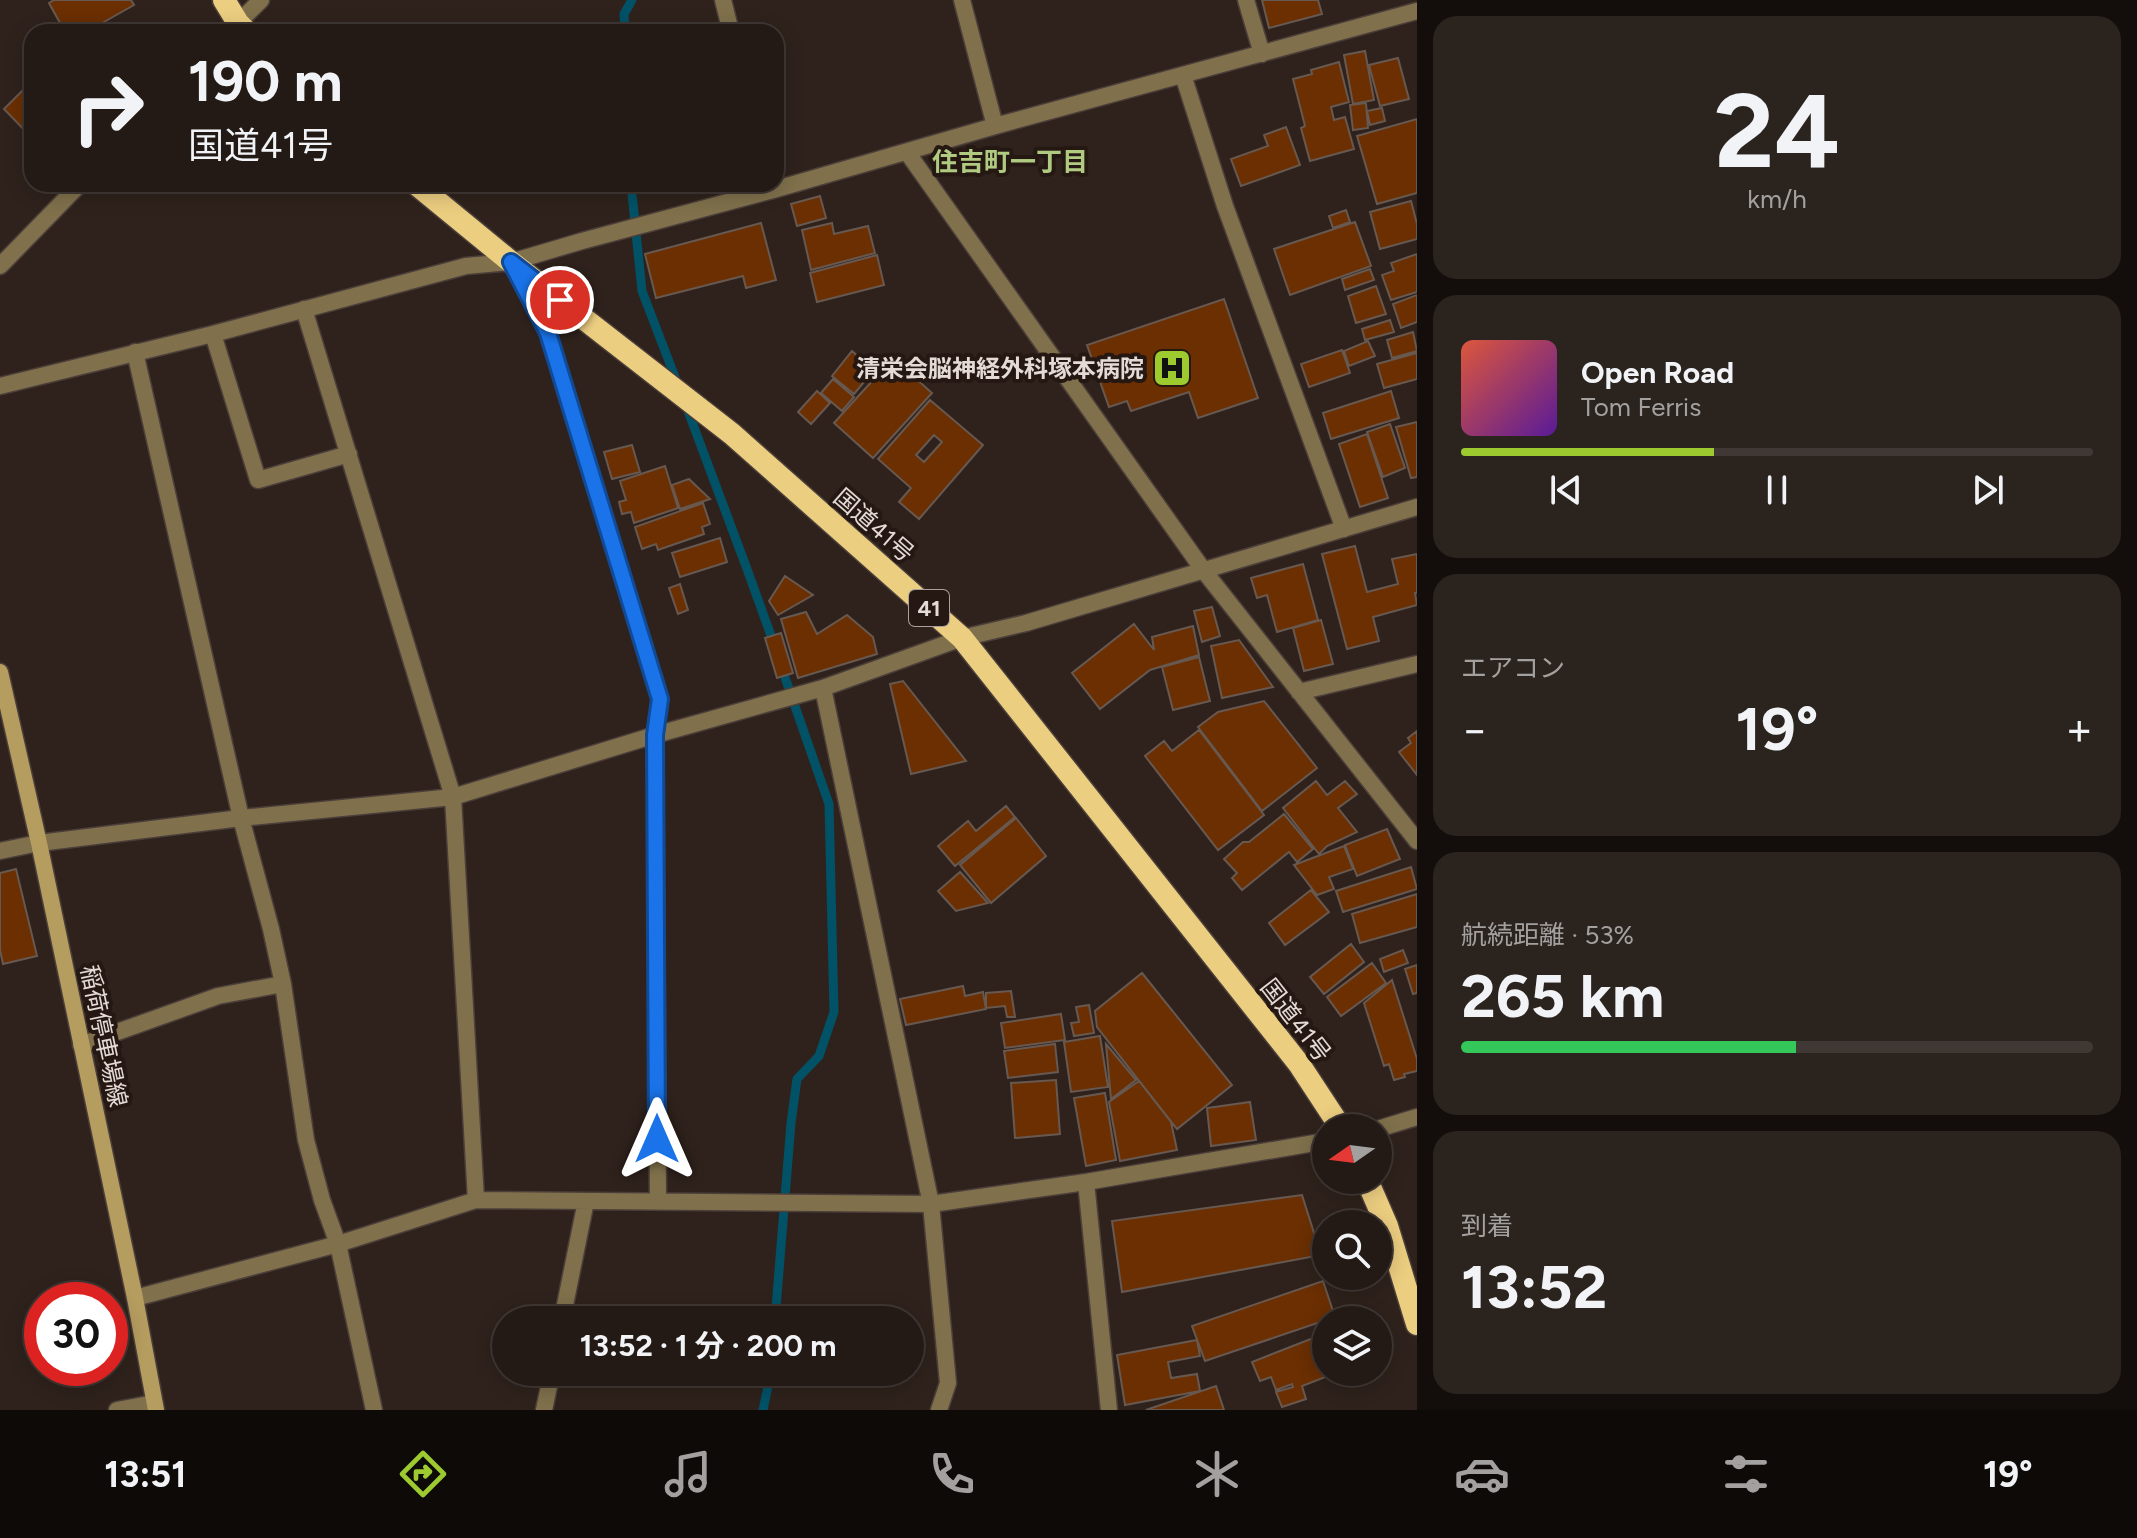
<!DOCTYPE html>
<html lang="ja">
<head>
<meta charset="utf-8">
<style>
  :root { --surface:#231a15; --page:#2b231e; --text:#f1f3f6; --muted:#a3a1a0; --line:#403834; --accent:#9dca2f }
  body { margin:0; font-family:Figtree,"Noto Sans JP",sans-serif; background:var(--page); color:var(--text); height:100vh; display:flex; flex-direction:column; font-size:30px; white-space:nowrap }
  * { box-sizing:border-box; margin:0 }
  p { font-size:26px; color:var(--muted) }
  .icon { flex:none; width:44px; height:44px; fill:none; stroke:currentColor; stroke-width:2; stroke-linecap:round; stroke-linejoin:round }
  .map { position:relative; flex:1; overflow:hidden }
  .sheet { display:flex; flex-direction:column; gap:16px; padding:16px; background:#130e0c; width:720px }
  .sheet>* { flex:none }
  .guide { position:absolute; left:24px; top:24px; width:760px; height:168px; border-radius:24px; box-shadow:0 4px 20px #0003,0 0 0 2px var(--line); background:#231a15; color:var(--text); overflow:hidden }
  .needle { width:52px; rotate:256deg }
  .buttons { position:absolute; left:1312px; top:1114px; display:grid; gap:16px }
  .buttons a { display:grid; place-items:center; width:80px; height:80px; border-radius:50%; background:var(--surface); box-shadow:0 4px 20px #0003,0 0 0 2px var(--line); font-size:40px }
  .speed { position:absolute; left:24px; top:1282px; display:flex; gap:16px; font-size:40px; font-weight:700; text-align:center }
  .speed>* { display:grid; place-content:center; width:104px; height:104px; border-radius:50%; background:var(--surface); box-shadow:0 4px 20px #0003,0 0 0 2px var(--line); line-height:1 }
  .speed .limit { border:12px solid #d22; background:#fff; color:#111 }
  .pin { position:absolute; display:grid; place-items:center; width:68px; height:68px; color:#fff; margin:-34px; border:4px solid #fff; border-radius:50%; box-shadow:0 2px 8px #0007 }
  .me { position:absolute; width:88px; margin:-44px; rotate:0deg; stroke-linejoin:round; filter:drop-shadow(0 0 6px #0008) }
  .turn { display:flex; align-items:center; gap:28px; height:168px; padding:0 32px; font-size:36px }
  .turn .icon { width:104px; height:104px; stroke-width:2.5 }
  .turn b { display:block; font-size:56px; line-height:68px }
  .big { font-size:60px; font-weight:700; line-height:1.1 }
  .sheet .tile { flex:1; display:flex; flex-direction:column; justify-content:center; gap:12px; min-width:0; padding:0 28px; border-radius:24px; background:var(--page) }
  .sheet .dial { align-items:center; gap:0 }
  .dial b { font-size:104px; line-height:1 }
  .song { display:flex; align-items:center; gap:24px }
  .cover { width:96px; height:96px; border-radius:12px; background:linear-gradient(135deg,hsl(10 70% 55%),hsl(270 70% 35%)) }
  .played { height:8px; border-radius:4px; background:linear-gradient(90deg,var(--accent) 40%,var(--line) 40%) }
  .keys { display:flex; justify-content:space-around; direction:ltr }
  .heat { display:flex; justify-content:space-between; align-items:center; font-size:44px; direction:ltr }
  .charge { height:12px; border-radius:6px; background:linear-gradient(90deg,#34c759 53%,var(--line) 0) }
  .trip { position:absolute; left:492px; top:1306px; width:432px; height:80px; border-radius:40px; background:var(--surface); box-shadow:0 4px 20px #0003,0 0 0 2px var(--line); font-weight:700; line-height:80px; text-align:center }
  .tabs { display:flex; height:128px; justify-content:space-around; align-items:center; background:#0e0a08; color:var(--muted) }
  .tabs .icon { width:56px; height:56px }
  .tabs .active { color:var(--accent) }
  .tabs b { font-size:36px; color:var(--text) }
  main { display:flex; flex:1; min-height:0 }
  .map>svg:first-child { display:block }
  .lines { fill:none; stroke-linecap:round; stroke-linejoin:round }
  .stream { stroke:#025267; stroke-width:9 }
  .building { fill:#6b2f02; stroke:#675850; stroke-width:2; fill-rule:evenodd }
  .minor-casing { stroke:#4c3f3a; stroke-width:19 }
  .tertiary-casing { stroke:#4c3f3a; stroke-width:19 }
  .secondary-casing { stroke:#4c3f3a; stroke-width:19 }
  .trunk-casing { stroke:#4c3f3a; stroke-width:25 }
  .minor { stroke:#80714c; stroke-width:16 }
  .tertiary { stroke:#80714c; stroke-width:16 }
  .secondary { stroke:#b59c5f; stroke-width:16 }
  .trunk { stroke:#ecce80; stroke-width:22 }
  .route-casing { stroke:#114b97; stroke-width:20 }
  .route { stroke:#1a73e8; stroke-width:14 }
  .labels { text-anchor:middle; dominant-baseline:central; stroke-width:8; stroke-linejoin:round; paint-order:stroke }
  .shield { fill:#251812; stroke:#aba09b; stroke-width:2 }
  .shield-label { font-size:22px; font-weight:bold; fill:#e4dad6 }
  .poi-label { font-size:24px; font-weight:bold; fill:#e4dad6; stroke:#251812; text-anchor:end }
  .street-label { font-size:24px; fill:#e4dad6; stroke:#251812 }
  .neighbourhood-label { font-size:26px; font-weight:bold; fill:#b0ca82; stroke:#251812 }
</style>
</head>
<body>
<main>
<div class="map">
<svg width="1417" height="1410" viewBox="0 0 1417 1410">
  <rect width="100%" height="100%" fill="#2f221c"/>
  <g class="lines">
    <path class="stream" d="M625 32 624 14 632 0
      M631 184 642 291 678 385
      M685 403 747 569 774 644
      M775 1320 791 1123 797 1079 819 1056 834 1012 829 804 781 666
      M763 1410 771 1372"/>
  </g>
  <path class="building" d="M54 0H131L134 5 86 32H65L49 3Z
    M1262 0H1318L1322 14 1269 28Z
    M1365 51 1374 100 1353 104 1344 55Z
    M1398 58 1409 99 1380 106 1369 65Z
    M1339 62 1349 102 1331 107 1334 120 1345 117 1354 149 1310 161 1301 128 1305 126 1293 79 1312 74 1311 70Z
    M32 81V138L4 109Z
    M1366 103 1368 128 1353 130 1350 105Z
    M1382 108 1385 121 1370 125 1367 111Z
    M1417 119V193L1377 204 1357 136Z
    M1286 127 1300 165 1241 186 1231 159 1268 146 1264 135Z
    M820 196 826 218 797 226 791 204Z
    M1411 201 1417 224V239L1380 249 1370 212Z
    M1346 210 1350 222 1333 228 1329 216Z
    M1355 222 1371 266 1290 295 1274 249Z
    M761 223 776 280 746 288 743 276 656 298 645 254Z
    M832 223 834 234 868 226 875 253 811 270 802 230Z
    M1417 254V292L1391 300 1382 275 1394 271 1391 263Z
    M877 255 884 285 817 302 810 273Z
    M1370 269 1374 280 1345 290 1342 279Z
    M1376 286 1386 314 1356 323 1348 296Z
    M1417 295V322L1401 328 1393 304Z
    M1224 299 1258 398 1198 418 1189 392 1131 411 1127 401 1109 407 1087 345Z
    M1390 320 1394 332 1365 340 1362 329Z
    M1413 332 1417 351 1392 358 1387 340Z
    M1368 341 1375 356 1349 366 1344 351Z
    M1342 350 1350 373 1309 387 1301 364Z
    M852 351 874 370 854 394 832 376Z
    M1417 353V379L1384 388 1377 364Z
    M893 358 932 393 873 458 834 423Z
    M833 379 854 397 842 411 821 393Z
    M817 391 830 403 811 424 798 412Z
    M1391 391 1399 418 1331 439 1323 413Z
    M930 400 983 445 919 519 899 502 911 488 878 459ZM934 435 942 442 924 462 916 455Z
    M1417 422V477L1411 478 1396 427Z
    M1390 424 1405 468 1383 477 1367 432Z
    M1367 434 1388 498 1360 507 1339 444Z
    M632 445 640 472 612 479 604 452Z
    M665 466 678 508 634 523 631 512 622 514 619 502 626 500 620 481Z
    M689 479 710 499 680 509 672 485Z
    M703 503 710 524 702 527 704 534 658 550 656 544 642 549 635 527Z
    M720 538 727 562 680 577 672 553Z
    M1355 546 1367 592 1398 584 1392 559 1417 554V593H1415L1417 605 1373 617 1379 641 1347 649 1322 554Z
    M1303 564 1318 620 1277 632 1267 595 1257 598 1251 578Z
    M785 576 813 595 778 615 769 601Z
    M680 584 688 610 678 614 669 588Z
    M1212 607 1220 636 1202 642 1194 611Z
    M806 612 817 634 847 615 873 637 877 654 798 678 781 619Z
    M1321 620 1333 664 1304 671 1293 628Z
    M1134 624 1154 650 1152 637 1193 626 1199 655 1150 670 1100 709 1072 673Z
    M781 633 793 673 777 678 765 638Z
    M1239 640 1273 687 1222 698 1211 646Z
    M1199 657 1210 701 1173 710 1162 667Z
    M903 681 966 761 911 774 890 684Z
    M1264 701 1317 768 1262 811 1198 727 1218 712Z
    M1199 730 1264 815 1218 850 1145 756 1164 741 1172 751Z
    M1417 731V775L1399 752 1411 743 1408 738Z
    M1316 781 1327 795 1345 781 1357 794 1338 808 1357 832 1327 846 1319 854 1283 808Z
    M1006 806 1015 817 955 866 938 846 968 821 976 831Z
    M1284 814 1313 849 1297 862 1289 852 1242 890 1232 878 1237 873 1224 859 1243 842H1249Z
    M1016 818 1046 856 991 903 960 865Z
    M1387 829 1400 859 1357 876 1345 845Z
    M1344 846 1353 869 1329 877 1334 889 1317 895 1294 865Z
    M1411 867 1417 889 1343 912 1336 891Z
    M16 869 37 956 3 964 0 950V873Z
    M960 872 988 903 956 911 938 891Z
    M1311 890 1329 912 1285 945 1269 923Z
    M1417 894V927L1360 943 1352 914Z
    M1351 944 1364 962 1324 994 1310 977Z
    M1403 950 1408 963 1384 972 1380 959Z
    M1372 963 1386 983 1341 1016 1327 997Z
    M1417 965V993L1413 994 1405 969Z
    M1142 973 1232 1085 1177 1129 1097 1027 1095 1011Z
    M1392 980 1417 1059V1071L1404 1074 1405 1077 1394 1080 1389 1064 1384 1066 1364 1003Z
    M963 986 965 996 983 992 986 1009 906 1025 900 999Z
    M1011 991 1015 1017H1007L1005 1006 986 1008V993Z
    M1089 1005 1094 1033 1074 1036 1071 1023 1079 1022 1076 1007Z
    M1061 1014 1065 1040 1005 1048 1001 1023Z
    M1100 1036 1108 1087 1071 1092 1064 1042Z
    M1055 1044 1058 1072 1008 1078 1004 1051Z
    M1106 1044 1136 1080 1111 1099Z
    M1056 1080 1060 1134 1015 1138 1011 1083Z
    M1139 1081 1171 1122 1177 1150 1120 1161 1109 1102Z
    M1105 1093 1116 1160 1086 1166 1074 1098Z
    M1250 1102 1256 1140 1211 1146 1207 1108Z
    M1302 1195 1321 1255 1122 1292 1112 1221Z
    M1323 1281 1335 1317 1205 1361 1192 1326Z
    M1326 1333V1372H1338L1302 1386 1306 1399 1282 1407 1276 1392 1293 1387 1292 1384 1276 1390 1271 1377 1260 1381 1252 1362Z
    M1197 1340 1200 1356 1168 1362 1171 1378 1197 1374 1200 1391 1125 1405 1117 1355Z
    M1216 1386 1224 1410H1146Z"/>
  <g class="lines">
    <g class="minor-casing">
      <path id="minor" d="M723 0 731 32
        M962 0 995 126
        M1246 0 1262 54
        M1183 75 1225 206 1344 529
        M907 152 1204 571 1417 841
        M514 267 548 333 660 699 655 735 658 1201
        M304 309 453 797 476 1200
        M213 334 258 480 349 454
        M135 352 241 818 271 929 283 984 306 1140 322 1200 338 1244 374 1410
        M0 386 213 334 466 266 511 262 582 241 773 190 995 126 1417 11
        M823 688 931 1204 948 1383 939 1410
        M1299 692 1417 664
        M0 851 39 843 241 818 453 797 655 735 823 688 962 638 1026 623 1417 507
        M81 1045 218 996 283 984
        M1378 1129 1417 1117
        M1086 1182 1109 1410
        M135 1298 338 1244 476 1200 931 1204 1086 1182 1326 1141
        M562 1320 586 1201
        M117 1410 154 1403
        M544 1410 552 1372"/>
    </g>
    <g class="tertiary-casing">
      <path id="tertiary" d="M229 32 261 0
        M0 266 80 184"/>
    </g>
    <g class="secondary-casing">
      <path id="secondary" d="M0 672 39 843 135 1298 156 1410"/>
    </g>
    <g class="trunk-casing">
      <path id="trunk" d="M224 0 238 23 247 32
        M416 184 511 262 732 434 962 638 1299 1064 1341 1128
        M1367 1180 1387 1226 1417 1324"/>
    </g>
    <use href="#minor" class="minor"/>
    <use href="#tertiary" class="tertiary"/>
    <use href="#secondary" class="secondary"/>
    <use href="#trunk" class="trunk"/>
  </g>
  <g class="lines">
    <g class="route-casing">
      <path id="route" d="M560 300 511 262 548 333 660 699 655 735 657 1139"/>
    </g>
    <use href="#route" class="route"/>
  </g>
  <defs>
    <g id="hospital-square" transform="scale(2)"><rect x="-9" y="-9" width="18" height="18" rx="4" fill="#9dca2f" stroke="#251812"/><path d="M-5-5h3v3.5h4V-5h3V5h-3V1.5h-4V5h-3Z" fill="#111"/></g>
  </defs>
  <g fill-rule="evenodd">
    <use href="#hospital-square" x="1172" y="368"/>
  </g>
  <g class="labels">
    <rect class="shield" x="909" y="590" width="40" height="36" rx="6"/>
    <g class="shield-label">
      <text x="929" y="608">41</text>
    </g>
    <g class="poi-label">
      <text x="1144" y="368">清栄会脳神経外科塚本病院</text>
    </g>
    <g class="street-label">
      <text transform="translate(874 525) rotate(41)">国道41号</text>
      <text transform="translate(1296 1020) rotate(52)">国道41号</text>
      <text transform="translate(104 1036) rotate(78)">稲荷停車場線</text>
    </g>
    <g class="neighbourhood-label">
      <text x="1010" y="162">住吉町一丁目</text>
    </g>
  </g>
</svg>
<div class="buttons">
<a><svg class="needle" viewBox="-14 -14 28 28"><path d="M0-13l5 13h-10z" fill="#e53935"/><path d="M0 13l5-13h-10z" fill="#a3a1a0"/></svg></a>
<a><svg class="icon" aria-label="search" viewBox="0 0 24 24"><circle cx="10" cy="10" r="6"/><path d="M15 15l6 6"/></svg></a>
<a><svg class="icon" aria-label="layers" viewBox="0 0 24 24"><path d="M12 4l9 5-9 5-9-5zM3 14l9 5 9-5"/></svg></a>
</div>
<div class="speed"><div class="limit">30</div></div>
<div class="pin" style="left:560px;top:300px;background:#d93025"><svg class="icon" aria-label="arrive" viewBox="0 0 24 24"><path d="M6 21V4h12l-3 4 3 4H6"/></svg></div>
<svg class="me" style="left:657px;top:1139px" viewBox="-20 -20 40 40"><path d="M0-17L14 15 0 8-14 15z" fill="#1a73e8" stroke="#fff" stroke-width="4"/></svg>
<div class="trip">13:52 · 1 分 · 200 m</div>
<div class="guide">
<div class="turn"><svg class="icon" aria-label="right" viewBox="0 0 24 24"><path d="M7 20v-9h11M14 6l5 5-5 5"/></svg><div><b>190 m</b>国道41号</div></div>
</div>
</div>
<section class="sheet">
<div class="tile dial"><b>24</b><p>km/h</p></div>
<div class="tile">
<div class="song"><i class="cover"></i><div><b>Open Road</b><p>Tom Ferris</p></div></div>
<div class="played"></div>
<div class="keys"><svg class="icon" aria-label="previous" viewBox="0 0 24 24"><path d="M18 5L8 12l10 7zM5 5v14"/></svg><svg class="icon" aria-label="pause" viewBox="0 0 24 24"><path d="M8 5v14M16 5v14"/></svg><svg class="icon" aria-label="next" viewBox="0 0 24 24"><path d="M6 5l10 7-10 7zM19 5v14"/></svg></div>
</div>
<div class="tile"><p>エアコン</p>
<div class="heat"><a>−</a><b class="big">19°</b><a>+</a></div>
</div>
<div class="tile"><p>航続距離 · 53%</p><b class="big">265 km</b><div class="charge"></div></div>
<div class="tile"><p>到着</p><b class="big">13:52</b></div>
</section>
</main>
<nav class="tabs">
<b>13:51</b>
<svg class="icon active" aria-label="directions" viewBox="0 0 24 24"><path d="M12 3l9 9-9 9-9-9zM9 14v-3h6M13 9l2 2-2 2"/></svg>
<svg class="icon" aria-label="music" viewBox="0 0 24 24"><path d="M9 18V5l10-2v13"/><circle cx="6" cy="18" r="3"/><circle cx="16" cy="16" r="3"/></svg>
<svg class="icon" aria-label="phone" viewBox="0 0 24 24"><path d="M5 4h4l2 5-3 2q2 4 5 5l2-3 5 2v4C11 20 4 13 5 4z"/></svg>
<svg class="icon" aria-label="climate" viewBox="0 0 24 24"><path d="M12 3v18M4 7l16 10M4 17L20 7"/></svg>
<svg class="icon" aria-label="car" viewBox="0 0 24 24"><path d="M5 17H2v-5l4-1 3-4h7l3 4 3 1v5h-3M9 17h6M6 11h13"/><circle cx="7" cy="17" r="2"/><circle cx="17" cy="17" r="2"/></svg>
<svg class="icon" aria-label="filters" viewBox="0 0 24 24"><path d="M4 7h16M4 17h16"/><circle cx="9" cy="7" r="2"/><circle cx="15" cy="17" r="2"/></svg>
<b>19°</b>
</nav>
</body>
</html>
